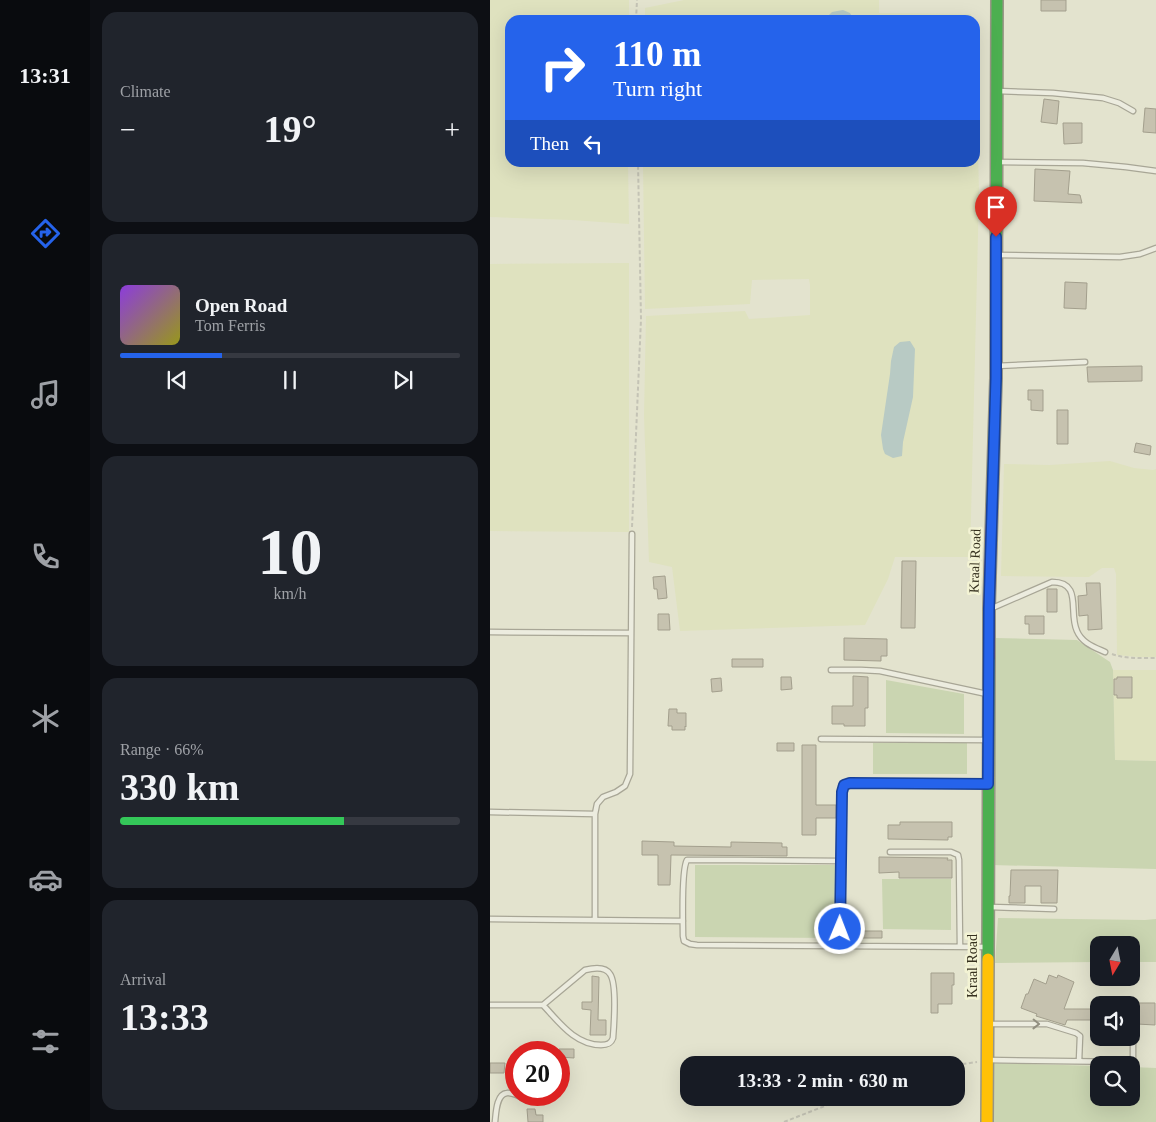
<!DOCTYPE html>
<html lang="en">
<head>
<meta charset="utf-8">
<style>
  :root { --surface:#171b24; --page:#20242c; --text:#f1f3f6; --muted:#9ea1a6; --line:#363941; --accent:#2563eb }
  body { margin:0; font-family:Georgia,serif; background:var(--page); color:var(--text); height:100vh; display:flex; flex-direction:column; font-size:19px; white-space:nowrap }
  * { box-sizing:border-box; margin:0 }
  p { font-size:16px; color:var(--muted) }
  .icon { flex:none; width:28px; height:28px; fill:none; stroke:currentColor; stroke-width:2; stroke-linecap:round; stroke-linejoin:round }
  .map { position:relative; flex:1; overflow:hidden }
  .side { display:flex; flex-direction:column; gap:12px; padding:12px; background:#0d0f14; width:400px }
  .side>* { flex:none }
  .top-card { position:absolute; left:15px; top:15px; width:475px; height:152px; border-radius:15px; box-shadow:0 5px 20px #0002; background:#2563eb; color:#fff; overflow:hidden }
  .needle { width:32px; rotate:190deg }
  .fabs { position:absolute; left:600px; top:936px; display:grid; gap:10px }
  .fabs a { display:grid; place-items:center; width:50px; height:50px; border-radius:10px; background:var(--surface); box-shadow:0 5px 20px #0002; font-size:25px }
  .speed { position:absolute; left:15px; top:1041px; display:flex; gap:10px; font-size:25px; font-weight:700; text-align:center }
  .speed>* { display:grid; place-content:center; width:65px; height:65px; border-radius:50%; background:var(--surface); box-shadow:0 5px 20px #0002; line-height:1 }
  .speed .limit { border:8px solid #d22; background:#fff; color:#111 }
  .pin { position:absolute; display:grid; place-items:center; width:42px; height:42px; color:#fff; margin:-51px -21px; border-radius:50% 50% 50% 0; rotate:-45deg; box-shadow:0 0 5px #0007 }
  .pin .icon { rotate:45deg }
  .me { position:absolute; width:55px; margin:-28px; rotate:1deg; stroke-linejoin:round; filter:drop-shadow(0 0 4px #0008) }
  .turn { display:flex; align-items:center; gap:18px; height:105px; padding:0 25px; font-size:22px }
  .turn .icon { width:65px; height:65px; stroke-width:2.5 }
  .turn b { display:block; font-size:35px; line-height:42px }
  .then { display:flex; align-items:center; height:48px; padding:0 25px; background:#0003; gap:10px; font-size:19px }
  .big { font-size:38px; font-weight:800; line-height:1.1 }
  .side .card { flex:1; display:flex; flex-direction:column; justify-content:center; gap:8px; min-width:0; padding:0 18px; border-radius:15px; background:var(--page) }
  .side .dial { align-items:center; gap:0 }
  .dial b { font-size:65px; line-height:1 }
  .song { display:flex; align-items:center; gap:15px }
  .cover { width:60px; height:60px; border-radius:8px; background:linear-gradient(135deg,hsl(270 70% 55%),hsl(60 70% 35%)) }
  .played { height:5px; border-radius:2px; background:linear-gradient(90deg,var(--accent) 30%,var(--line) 30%) }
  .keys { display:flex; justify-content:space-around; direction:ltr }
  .heat { display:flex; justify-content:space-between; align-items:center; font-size:28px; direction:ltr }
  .charge { height:8px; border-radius:4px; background:linear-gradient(90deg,#34c759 66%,var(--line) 0) }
  .trip { position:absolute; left:190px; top:1056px; width:285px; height:50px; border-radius:15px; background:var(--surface); box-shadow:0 5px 20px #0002; font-weight:800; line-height:50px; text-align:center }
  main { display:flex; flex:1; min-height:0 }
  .tab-bar { display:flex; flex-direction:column; width:90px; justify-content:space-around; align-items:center; background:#090b0e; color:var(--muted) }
  .tab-bar .icon { width:35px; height:35px }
  .tab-bar .active { color:var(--accent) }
  .tab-bar b { font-size:22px; color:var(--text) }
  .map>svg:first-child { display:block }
  .farmland { fill:#dfe2bf }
  .green { fill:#cad5b1 }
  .water { fill:#b8cac4 }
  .building { fill:#c6c2af; stroke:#a39f8d }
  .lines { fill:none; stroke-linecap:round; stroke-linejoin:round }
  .lane-casing { stroke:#a8a696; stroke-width:7 }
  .fast-casing { stroke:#989686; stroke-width:14 }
  .slow-casing { stroke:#989686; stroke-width:14 }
  .jam-casing { stroke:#989686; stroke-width:14 }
  .path { stroke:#c4c3b5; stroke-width:2; stroke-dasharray:4 2.5; stroke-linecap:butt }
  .lane { stroke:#ececdf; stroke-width:4.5 }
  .fast { stroke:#4caf50; stroke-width:11 }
  .slow { stroke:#ffc107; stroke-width:11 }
  .jam { stroke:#c62828; stroke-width:11 }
  .oneway { stroke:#918e7f }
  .route-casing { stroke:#184099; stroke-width:12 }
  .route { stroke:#2563eb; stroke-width:9 }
  .labels { text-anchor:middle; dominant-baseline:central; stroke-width:5; stroke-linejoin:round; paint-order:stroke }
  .street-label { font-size:14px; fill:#36311f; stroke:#f3f3d4 }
</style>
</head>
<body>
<main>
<nav class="tab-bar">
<b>13:31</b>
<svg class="icon active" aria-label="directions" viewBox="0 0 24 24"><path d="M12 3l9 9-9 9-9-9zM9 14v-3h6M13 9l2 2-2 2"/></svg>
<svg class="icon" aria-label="music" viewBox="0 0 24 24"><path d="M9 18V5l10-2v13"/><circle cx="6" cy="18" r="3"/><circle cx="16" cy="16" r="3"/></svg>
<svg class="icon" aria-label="phone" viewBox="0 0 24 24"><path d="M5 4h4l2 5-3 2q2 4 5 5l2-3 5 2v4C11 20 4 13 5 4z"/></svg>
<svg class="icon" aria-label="climate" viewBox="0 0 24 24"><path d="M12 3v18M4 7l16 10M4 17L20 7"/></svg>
<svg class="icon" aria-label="car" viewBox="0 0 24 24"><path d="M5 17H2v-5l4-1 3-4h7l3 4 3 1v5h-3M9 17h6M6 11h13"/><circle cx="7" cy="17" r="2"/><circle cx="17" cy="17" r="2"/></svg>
<svg class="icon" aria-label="filters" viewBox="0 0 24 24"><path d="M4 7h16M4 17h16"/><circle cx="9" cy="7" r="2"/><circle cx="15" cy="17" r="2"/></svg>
</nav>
<section class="side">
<div class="card"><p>Climate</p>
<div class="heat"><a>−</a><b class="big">19°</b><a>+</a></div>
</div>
<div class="card">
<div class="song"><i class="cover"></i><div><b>Open Road</b><p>Tom Ferris</p></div></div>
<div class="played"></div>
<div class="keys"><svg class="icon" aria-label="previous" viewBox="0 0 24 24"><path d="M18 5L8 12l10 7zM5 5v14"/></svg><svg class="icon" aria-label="pause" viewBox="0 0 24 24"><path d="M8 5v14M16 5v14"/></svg><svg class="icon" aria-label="next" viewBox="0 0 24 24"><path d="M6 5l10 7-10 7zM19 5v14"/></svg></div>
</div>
<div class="card dial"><b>10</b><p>km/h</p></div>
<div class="card"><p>Range · 66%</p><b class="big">330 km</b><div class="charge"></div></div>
<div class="card"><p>Arrival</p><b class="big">13:33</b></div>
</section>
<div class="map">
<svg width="666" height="1122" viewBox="0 0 666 1122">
  <rect width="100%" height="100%" fill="#e3e3ce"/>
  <path class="farmland" d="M0 0H139V20H20V162L138 163 139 224 82 220 0 217Z
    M194 0H389V13L481 14V20H214L213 17 155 20V8Z
    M485 78 487 105 489 194 480 557H405L398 579 375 625 190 631 182 567 159 562 154 415 156 316 255 311 259 319 320 315V285L319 279 262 280 260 304 155 309 153 163 485 162Z
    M139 263V532L0 531V264Z
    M620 461 644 468 663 470 666 469V657H648L627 655 626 574 624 568H612L599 577 511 576 514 464 560 465Z
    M623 670H666V761L625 760Z"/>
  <path class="green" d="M505 638 587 640 620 662 623 670 625 760 666 761V869L502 865Z
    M396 680 474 694V734L396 733Z
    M383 743H477V774H383Z
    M205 865H345V938L205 937Z
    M392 879H461V930L393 929Z
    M508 918 655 920 666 919V962H641V945H609V962L505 963Z
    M503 1063 609 1066V1098H641V1067L666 1068V1122H502Z"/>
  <path class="water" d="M353 10 360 13 364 20H334L342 12Z
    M420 341 425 349 423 397 413 442 412 456 403 458 395 454 393 449 391 435 400 374 401 361 404 347 410 342Z"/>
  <path class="building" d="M551 0H576V11H551Z
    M554 99 569 101 567 124 551 122Z
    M655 108 666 109V133L653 132Z
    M573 123H592V143L574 144Z
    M545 169 580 171 578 194 590 195 592 203 544 201Z
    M575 282 597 283 596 309 574 308Z
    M652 366V381L598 382 597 367Z
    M538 390H553V411L541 410V400H538Z
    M567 410H578V444H567Z
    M646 443 661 446 660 455 644 452Z
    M412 561H426L425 628H411Z
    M175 576 177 598 168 599 167 589H164L163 577Z
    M596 583H610L612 629 598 630V615L589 616 588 596 597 595Z
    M557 589H567V612H557Z
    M168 614H179L180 630H168Z
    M535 616H554V634H539V624H535Z
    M354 638 397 639V656H391V661L354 660Z
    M242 659H273V667H242Z
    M363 676 378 677V708H375V726H354V724H342V706H363Z
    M291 677H301L302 689 291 690Z
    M627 677H642V698H627V695H624V679H627Z
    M231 678 232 691 222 692 221 679Z
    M179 709H187V713H196V727L195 726V730H182V726H178Z
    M287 743H304V751H287Z
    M312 745H326V805H346V818H326V835H312Z
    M410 822H462V837H458V840L398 839V825H410Z
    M152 841 184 842V846L241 847V842L292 843V847H297V856L181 855 180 885H168V855H152Z
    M389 857 458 858 457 860H462V878H409V872L389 873Z
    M521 870H568L567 903H551V886H535V903H519V896H520Z
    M371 931H392V938H371Z
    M441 973H464V985H462V1004H448V1013H441Z
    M559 975 567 978 568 975 584 982 574 1009H602V1002L609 1003V1023H601V1020H577L575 1025 546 1016 547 1014 531 1008 536 994H538L544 979 556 984Z
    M102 976 109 977 108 1020H116V1035H100L101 1010 92 1009V1002H102Z
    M647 1003H665V1025L647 1024Z
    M69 1049H84V1058L69 1057Z
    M0 1063H15L14 1073H0Z
    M37 1109H45L46 1115H53V1122H38Z"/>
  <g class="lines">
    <g class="lane-casing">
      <path id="lane" d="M507 91 563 93 613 98 629 103 643 111
        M507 162 593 163 636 167 666 171
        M507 255 630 257 650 254 666 248
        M506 366 595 362
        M500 609 562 582C593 582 578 612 587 631 592 643 604 647 615 652
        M0 632 141 633
        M341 670H371L390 671 497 694
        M331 739 497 740
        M0 812 105 814V920
        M105 814 107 804 113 797 126 792 135 786 140 774 142 534
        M400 852H461L468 855 469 860 470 947
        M351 861 249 860H197C191 870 193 921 193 936L194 941 200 944 207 945 497 947
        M500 907 564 909
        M0 919 193 921
        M350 946 352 792 355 785 360 783 496 784
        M0 1005H53L95 970C103 968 115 966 120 974 127 984 124 1025 123 1038 121 1044 117 1045 111 1045 85 1045 69 1022 53 1005
        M499 1024H557L586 1033 590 1036 589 1061
        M498 1060 640 1062 643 1061V1026
        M5 1122C6 1114 6 1094 17 1093 23 1092 31 1097 36 1100"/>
    </g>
    <g class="fast-casing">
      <path id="fast" d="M502 506 506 378 507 0
        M498 959 499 658"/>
    </g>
    <g class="slow-casing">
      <path id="slow" d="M497 1122 498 959"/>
    </g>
    <g class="jam-casing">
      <path id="jam" d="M499 658V609L502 506"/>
    </g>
    <path class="path" d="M146 20 147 0
      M142 527 151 319 148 162
      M622 654C636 659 651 658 666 658
      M466 1065 487 1062
      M294 1122 355 1098"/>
    <use href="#lane" class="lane"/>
    <use href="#fast" class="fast"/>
    <use href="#slow" class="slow"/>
    <use href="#jam" class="jam"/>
  </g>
  <defs><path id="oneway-chevron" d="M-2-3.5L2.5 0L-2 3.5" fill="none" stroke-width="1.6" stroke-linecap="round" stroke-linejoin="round" transform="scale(1.25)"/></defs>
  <use class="oneway" href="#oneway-chevron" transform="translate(546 1024) rotate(1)"/>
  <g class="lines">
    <g class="route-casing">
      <path id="route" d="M350 929 352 792 354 785 360 783 498 784 499 609 506 378V237"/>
    </g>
    <use href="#route" class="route"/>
  </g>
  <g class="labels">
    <g class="street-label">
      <text transform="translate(485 561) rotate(-88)">Kraal Road</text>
      <text transform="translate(482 966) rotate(-90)">Kraal Road</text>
    </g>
  </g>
</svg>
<div class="fabs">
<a><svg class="needle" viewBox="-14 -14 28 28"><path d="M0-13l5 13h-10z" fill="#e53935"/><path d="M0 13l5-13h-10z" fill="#9ea1a6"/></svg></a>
<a><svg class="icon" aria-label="sound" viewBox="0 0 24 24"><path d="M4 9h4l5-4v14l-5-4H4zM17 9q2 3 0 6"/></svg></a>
<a><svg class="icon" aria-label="search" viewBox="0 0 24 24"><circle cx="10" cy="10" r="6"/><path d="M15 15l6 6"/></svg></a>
</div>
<div class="speed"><div class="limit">20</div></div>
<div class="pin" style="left:506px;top:237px;background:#d93025"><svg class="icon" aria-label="arrive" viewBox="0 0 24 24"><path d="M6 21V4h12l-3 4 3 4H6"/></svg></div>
<svg class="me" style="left:350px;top:929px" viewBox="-20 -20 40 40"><circle r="17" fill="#2563eb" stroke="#fff" stroke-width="3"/><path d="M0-11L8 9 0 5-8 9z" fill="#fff"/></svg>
<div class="trip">13:33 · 2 min · 630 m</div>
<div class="top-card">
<div class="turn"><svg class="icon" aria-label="right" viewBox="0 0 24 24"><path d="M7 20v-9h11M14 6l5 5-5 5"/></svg><div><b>110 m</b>Turn right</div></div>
<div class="then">Then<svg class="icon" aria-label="left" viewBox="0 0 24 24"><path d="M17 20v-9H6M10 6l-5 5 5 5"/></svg></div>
</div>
</div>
</main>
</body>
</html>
